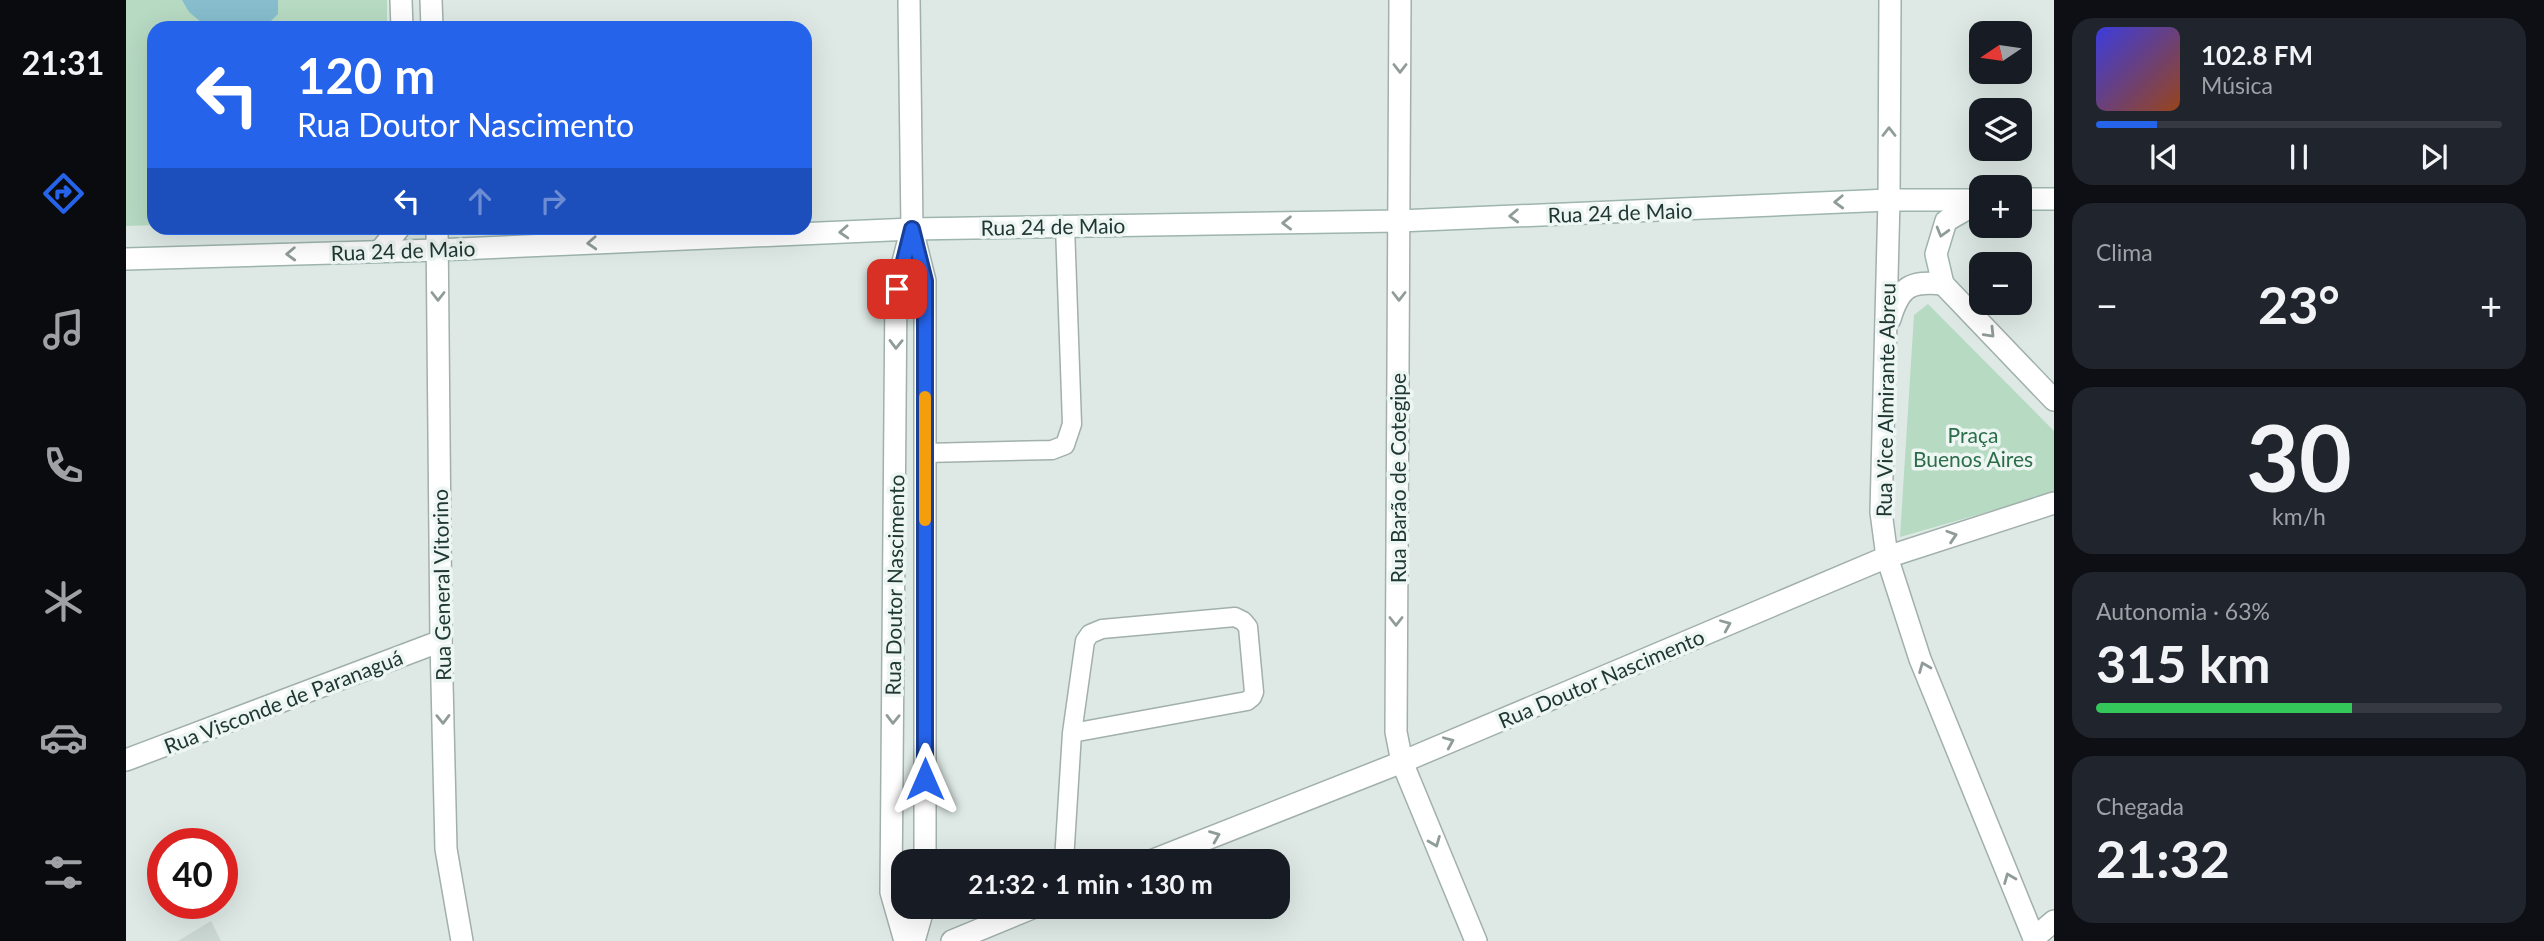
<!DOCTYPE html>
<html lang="pt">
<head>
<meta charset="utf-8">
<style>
  :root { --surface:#171b24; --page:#20242c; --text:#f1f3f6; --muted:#9ea1a6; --line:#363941; --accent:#2563eb }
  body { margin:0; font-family:Lato,sans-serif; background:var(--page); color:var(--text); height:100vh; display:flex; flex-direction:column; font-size:26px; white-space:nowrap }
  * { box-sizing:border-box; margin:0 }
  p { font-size:23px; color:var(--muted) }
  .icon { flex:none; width:38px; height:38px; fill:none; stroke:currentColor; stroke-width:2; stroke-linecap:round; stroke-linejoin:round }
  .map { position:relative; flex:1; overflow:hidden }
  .sheet { display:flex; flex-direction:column; gap:18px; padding:18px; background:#0d0f14; width:490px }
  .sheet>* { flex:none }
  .guide { position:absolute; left:21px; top:21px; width:665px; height:214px; border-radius:21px; box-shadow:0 7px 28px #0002; background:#2563eb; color:#fff; overflow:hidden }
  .needle { width:46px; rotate:257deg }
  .buttons { position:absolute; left:1843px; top:21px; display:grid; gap:14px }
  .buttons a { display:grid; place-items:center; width:63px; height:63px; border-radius:14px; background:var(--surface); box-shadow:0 7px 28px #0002; font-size:35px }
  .speed { position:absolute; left:21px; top:828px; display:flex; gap:14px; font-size:35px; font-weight:700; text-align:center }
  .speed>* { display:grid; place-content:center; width:91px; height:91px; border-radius:50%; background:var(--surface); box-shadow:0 7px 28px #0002; line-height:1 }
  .speed .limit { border:10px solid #d22; background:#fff; color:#111 }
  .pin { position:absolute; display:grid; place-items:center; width:60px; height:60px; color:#fff; margin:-30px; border-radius:14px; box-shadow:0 4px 10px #0006 }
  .me { position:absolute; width:77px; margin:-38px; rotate:0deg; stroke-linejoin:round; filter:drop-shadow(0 0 5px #0008) }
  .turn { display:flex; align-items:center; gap:24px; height:147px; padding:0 35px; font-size:32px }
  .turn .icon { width:91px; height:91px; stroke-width:2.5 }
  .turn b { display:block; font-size:49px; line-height:60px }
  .lanes { display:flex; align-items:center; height:66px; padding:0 35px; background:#0003; justify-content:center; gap:35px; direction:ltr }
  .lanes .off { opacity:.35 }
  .big { font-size:52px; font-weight:700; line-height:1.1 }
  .sheet .tile { flex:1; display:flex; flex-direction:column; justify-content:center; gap:10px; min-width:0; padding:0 24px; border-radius:21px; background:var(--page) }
  .sheet .dial { align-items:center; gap:0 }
  .dial b { font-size:91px; line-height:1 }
  .song { display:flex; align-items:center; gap:21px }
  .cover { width:84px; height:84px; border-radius:10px; background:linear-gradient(135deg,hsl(240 70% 55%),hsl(20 70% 35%)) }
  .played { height:7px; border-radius:4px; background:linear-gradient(90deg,var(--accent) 15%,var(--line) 15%) }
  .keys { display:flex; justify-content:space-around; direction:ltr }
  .heat { display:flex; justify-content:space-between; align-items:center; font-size:38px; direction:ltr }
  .charge { height:10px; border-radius:5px; background:linear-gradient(90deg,#34c759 63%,var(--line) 0) }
  .trip { position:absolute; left:765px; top:849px; width:399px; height:70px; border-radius:21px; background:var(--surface); box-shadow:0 7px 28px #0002; font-weight:700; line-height:70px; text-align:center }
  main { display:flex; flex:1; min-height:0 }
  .menu { display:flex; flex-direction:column; width:126px; justify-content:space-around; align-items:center; background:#090b0e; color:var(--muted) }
  .menu .icon { width:49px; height:49px }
  .menu .current { color:var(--accent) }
  .menu b { font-size:32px; color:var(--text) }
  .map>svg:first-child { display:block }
  .built { fill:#ccd9d4 }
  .green { fill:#b7dac3 }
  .water { fill:#87bdcd }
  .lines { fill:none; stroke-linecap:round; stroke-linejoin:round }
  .service-casing { stroke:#a1b0ac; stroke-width:21 }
  .minor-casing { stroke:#a1b0ac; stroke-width:24 }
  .tertiary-casing { stroke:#a1b0ac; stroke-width:24 }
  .secondary-casing { stroke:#9eb4ae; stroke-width:24 }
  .service { stroke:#fff; stroke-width:18 }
  .minor { stroke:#fff; stroke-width:21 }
  .tertiary { stroke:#fff; stroke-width:21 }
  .secondary { stroke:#fff; stroke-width:21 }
  .oneway { stroke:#909c99 }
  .route-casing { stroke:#184099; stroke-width:18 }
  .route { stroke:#2563eb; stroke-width:12 }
  .slow { stroke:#f59e0b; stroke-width:12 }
  .labels { text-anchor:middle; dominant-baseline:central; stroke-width:7; stroke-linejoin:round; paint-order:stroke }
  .street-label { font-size:21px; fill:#203833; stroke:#eef6f3 }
  .park-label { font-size:21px; fill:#2c6d4a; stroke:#eef6f3 }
</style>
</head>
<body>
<main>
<nav class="menu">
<b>21:31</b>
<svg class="icon current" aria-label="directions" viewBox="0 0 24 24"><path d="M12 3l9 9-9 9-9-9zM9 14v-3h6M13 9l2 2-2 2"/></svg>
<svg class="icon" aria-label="music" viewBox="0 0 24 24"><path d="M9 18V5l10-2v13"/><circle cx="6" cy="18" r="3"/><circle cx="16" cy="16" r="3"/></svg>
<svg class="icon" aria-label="phone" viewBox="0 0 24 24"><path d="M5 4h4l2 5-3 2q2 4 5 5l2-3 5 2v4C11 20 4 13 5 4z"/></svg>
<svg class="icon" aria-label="climate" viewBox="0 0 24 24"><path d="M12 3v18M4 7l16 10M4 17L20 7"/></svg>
<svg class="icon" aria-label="car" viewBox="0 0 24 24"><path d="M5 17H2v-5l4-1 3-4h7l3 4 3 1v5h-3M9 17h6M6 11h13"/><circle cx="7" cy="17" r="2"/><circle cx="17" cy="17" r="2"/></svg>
<svg class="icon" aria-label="filters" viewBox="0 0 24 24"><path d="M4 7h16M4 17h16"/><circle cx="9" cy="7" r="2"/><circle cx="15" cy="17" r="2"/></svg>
</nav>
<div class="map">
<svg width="1928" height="941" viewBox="0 0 1928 941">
  <rect width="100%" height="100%" fill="#dee9e5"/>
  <path class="built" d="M85 921 95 941H52Z"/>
  <path class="green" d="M0 0H261V28H28V225L0 226Z
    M1802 304 1928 431V493L1774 537 1788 315Z"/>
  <path class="water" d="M56 0H152V14L138 28H82L63 12Z"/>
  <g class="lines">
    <g class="service-casing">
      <path id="service" d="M799 453 926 450 939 445 946 424 939 226
        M938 861 946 733 959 641 964 634 976 629 1109 617 1117 621 1122 627 1128 692 1126 697 1121 701 946 733"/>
    </g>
    <g class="minor-casing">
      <path id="minor" d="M275 0 276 28
        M1274 0 1270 732 1276 762 1350 941
        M254 251 273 228
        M1817 284 1928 400
        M1761 557 1928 503
        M0 760 315 641
        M1908 938 1928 921"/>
    </g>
    <g class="tertiary-casing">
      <path id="tertiary" d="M305 0 306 28
        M783 0 786 229 799 281V861
        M1764 0 1763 200 1755 512 1761 557 1794 659 1909 941
        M311 228 315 641 320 849 336 941
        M1764 319C1774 286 1784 281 1817 284
        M1025 861 1276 762 1761 557
        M779 941 765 892 770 289 785 231
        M788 941 798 906
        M826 941 911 906"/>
    </g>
    <g class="secondary-casing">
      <path id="secondary" d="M1894 199H1928
        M0 259 311 250 786 229 1273 221 1763 200H1855
        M1817 284 1810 254 1820 221 1853 202"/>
    </g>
    <use href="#service" class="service"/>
    <use href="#minor" class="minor"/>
    <use href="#tertiary" class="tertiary"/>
    <use href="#secondary" class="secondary"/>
  </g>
  <defs><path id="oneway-chevron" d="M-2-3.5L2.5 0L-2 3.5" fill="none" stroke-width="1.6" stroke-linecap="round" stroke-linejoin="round" transform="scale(1.75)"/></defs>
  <g class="oneway">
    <use href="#oneway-chevron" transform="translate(1274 68) rotate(90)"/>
    <use href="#oneway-chevron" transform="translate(1763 132) rotate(-90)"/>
    <use href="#oneway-chevron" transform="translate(1713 202) rotate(178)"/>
    <use href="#oneway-chevron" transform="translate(1388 216) rotate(178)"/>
    <use href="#oneway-chevron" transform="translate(1161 223) rotate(179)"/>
    <use href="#oneway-chevron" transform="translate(718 232) rotate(177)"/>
    <use href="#oneway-chevron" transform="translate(1816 232) rotate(106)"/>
    <use href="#oneway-chevron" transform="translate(466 243) rotate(177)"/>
    <use href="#oneway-chevron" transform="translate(165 254) rotate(178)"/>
    <use href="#oneway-chevron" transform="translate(312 296) rotate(90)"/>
    <use href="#oneway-chevron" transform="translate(1273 296) rotate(90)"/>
    <use href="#oneway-chevron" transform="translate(1864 333) rotate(46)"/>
    <use href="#oneway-chevron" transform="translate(770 344) rotate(91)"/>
    <use href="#oneway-chevron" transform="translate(1826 536) rotate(-18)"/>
    <use href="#oneway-chevron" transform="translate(1270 621) rotate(90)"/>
    <use href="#oneway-chevron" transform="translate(1600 625) rotate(-23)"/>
    <use href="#oneway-chevron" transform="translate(1798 667) rotate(-112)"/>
    <use href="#oneway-chevron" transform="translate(317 719) rotate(89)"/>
    <use href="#oneway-chevron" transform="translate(767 719) rotate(91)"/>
    <use href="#oneway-chevron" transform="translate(1323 742) rotate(-23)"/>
    <use href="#oneway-chevron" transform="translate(1089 836) rotate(-22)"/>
    <use href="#oneway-chevron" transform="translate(1309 842) rotate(68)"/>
    <use href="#oneway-chevron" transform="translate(1883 878) rotate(-112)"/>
  </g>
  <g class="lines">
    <g class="route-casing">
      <path id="route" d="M771 289 786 229 799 281V779"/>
    </g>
    <use href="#route" class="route"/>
    <path class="slow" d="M799 520V397"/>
  </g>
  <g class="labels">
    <g class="street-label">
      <text transform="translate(1494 212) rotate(-2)">Rua 24 de Maio</text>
      <text transform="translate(927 226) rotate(-1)">Rua 24 de Maio</text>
      <text transform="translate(277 250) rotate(-2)">Rua 24 de Maio</text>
      <text transform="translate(1759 400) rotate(-89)">Rua Vice Almirante Abreu</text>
      <text transform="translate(1271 478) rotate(-90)">Rua Barão de Cotegipe</text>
      <text transform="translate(315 585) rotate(-91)">Rua General Vitorino</text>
      <text transform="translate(768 585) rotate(-89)">Rua Doutor Nascimento</text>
      <text transform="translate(1475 678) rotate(-23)">Rua Doutor Nascimento</text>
      <text transform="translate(157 701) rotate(-21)">Rua Visconde de Paranaguá</text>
    </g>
    <g class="park-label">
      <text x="1847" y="434">Praça<tspan x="1847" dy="24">Buenos Aires</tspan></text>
    </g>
  </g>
</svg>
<div class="buttons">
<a><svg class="needle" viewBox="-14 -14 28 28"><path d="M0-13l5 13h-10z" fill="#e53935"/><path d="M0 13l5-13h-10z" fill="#9ea1a6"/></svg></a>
<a><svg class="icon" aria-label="layers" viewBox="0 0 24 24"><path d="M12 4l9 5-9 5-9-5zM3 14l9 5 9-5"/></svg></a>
<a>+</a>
<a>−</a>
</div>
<div class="speed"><div class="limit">40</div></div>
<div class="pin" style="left:771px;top:289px;background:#d93025"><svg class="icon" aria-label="arrive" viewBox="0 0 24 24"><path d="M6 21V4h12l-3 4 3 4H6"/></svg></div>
<svg class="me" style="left:799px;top:779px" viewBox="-20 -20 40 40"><path d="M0-17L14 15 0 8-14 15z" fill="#2563eb" stroke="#fff" stroke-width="4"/></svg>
<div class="trip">21:32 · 1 min · 130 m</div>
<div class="guide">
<div class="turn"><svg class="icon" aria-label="left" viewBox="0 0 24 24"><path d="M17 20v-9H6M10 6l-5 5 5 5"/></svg><div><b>120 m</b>Rua Doutor Nascimento</div></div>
<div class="lanes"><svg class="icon" aria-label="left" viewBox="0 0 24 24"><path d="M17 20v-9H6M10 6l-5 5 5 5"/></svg><svg class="icon off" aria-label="ahead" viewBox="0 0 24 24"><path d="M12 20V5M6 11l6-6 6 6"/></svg><svg class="icon off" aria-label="right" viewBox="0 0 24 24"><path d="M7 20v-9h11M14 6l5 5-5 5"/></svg></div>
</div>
</div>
<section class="sheet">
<div class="tile">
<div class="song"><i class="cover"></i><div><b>102.8 FM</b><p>Música</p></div></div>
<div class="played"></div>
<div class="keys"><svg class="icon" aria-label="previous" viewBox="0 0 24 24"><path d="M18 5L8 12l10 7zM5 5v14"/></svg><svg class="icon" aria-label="pause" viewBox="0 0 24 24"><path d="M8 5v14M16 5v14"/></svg><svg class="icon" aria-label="next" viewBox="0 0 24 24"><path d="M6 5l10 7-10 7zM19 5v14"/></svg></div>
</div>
<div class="tile"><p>Clima</p>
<div class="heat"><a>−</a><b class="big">23°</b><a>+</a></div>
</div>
<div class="tile dial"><b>30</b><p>km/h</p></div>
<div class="tile"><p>Autonomia · 63%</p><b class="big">315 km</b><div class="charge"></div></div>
<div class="tile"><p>Chegada</p><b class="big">21:32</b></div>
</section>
</main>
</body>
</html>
